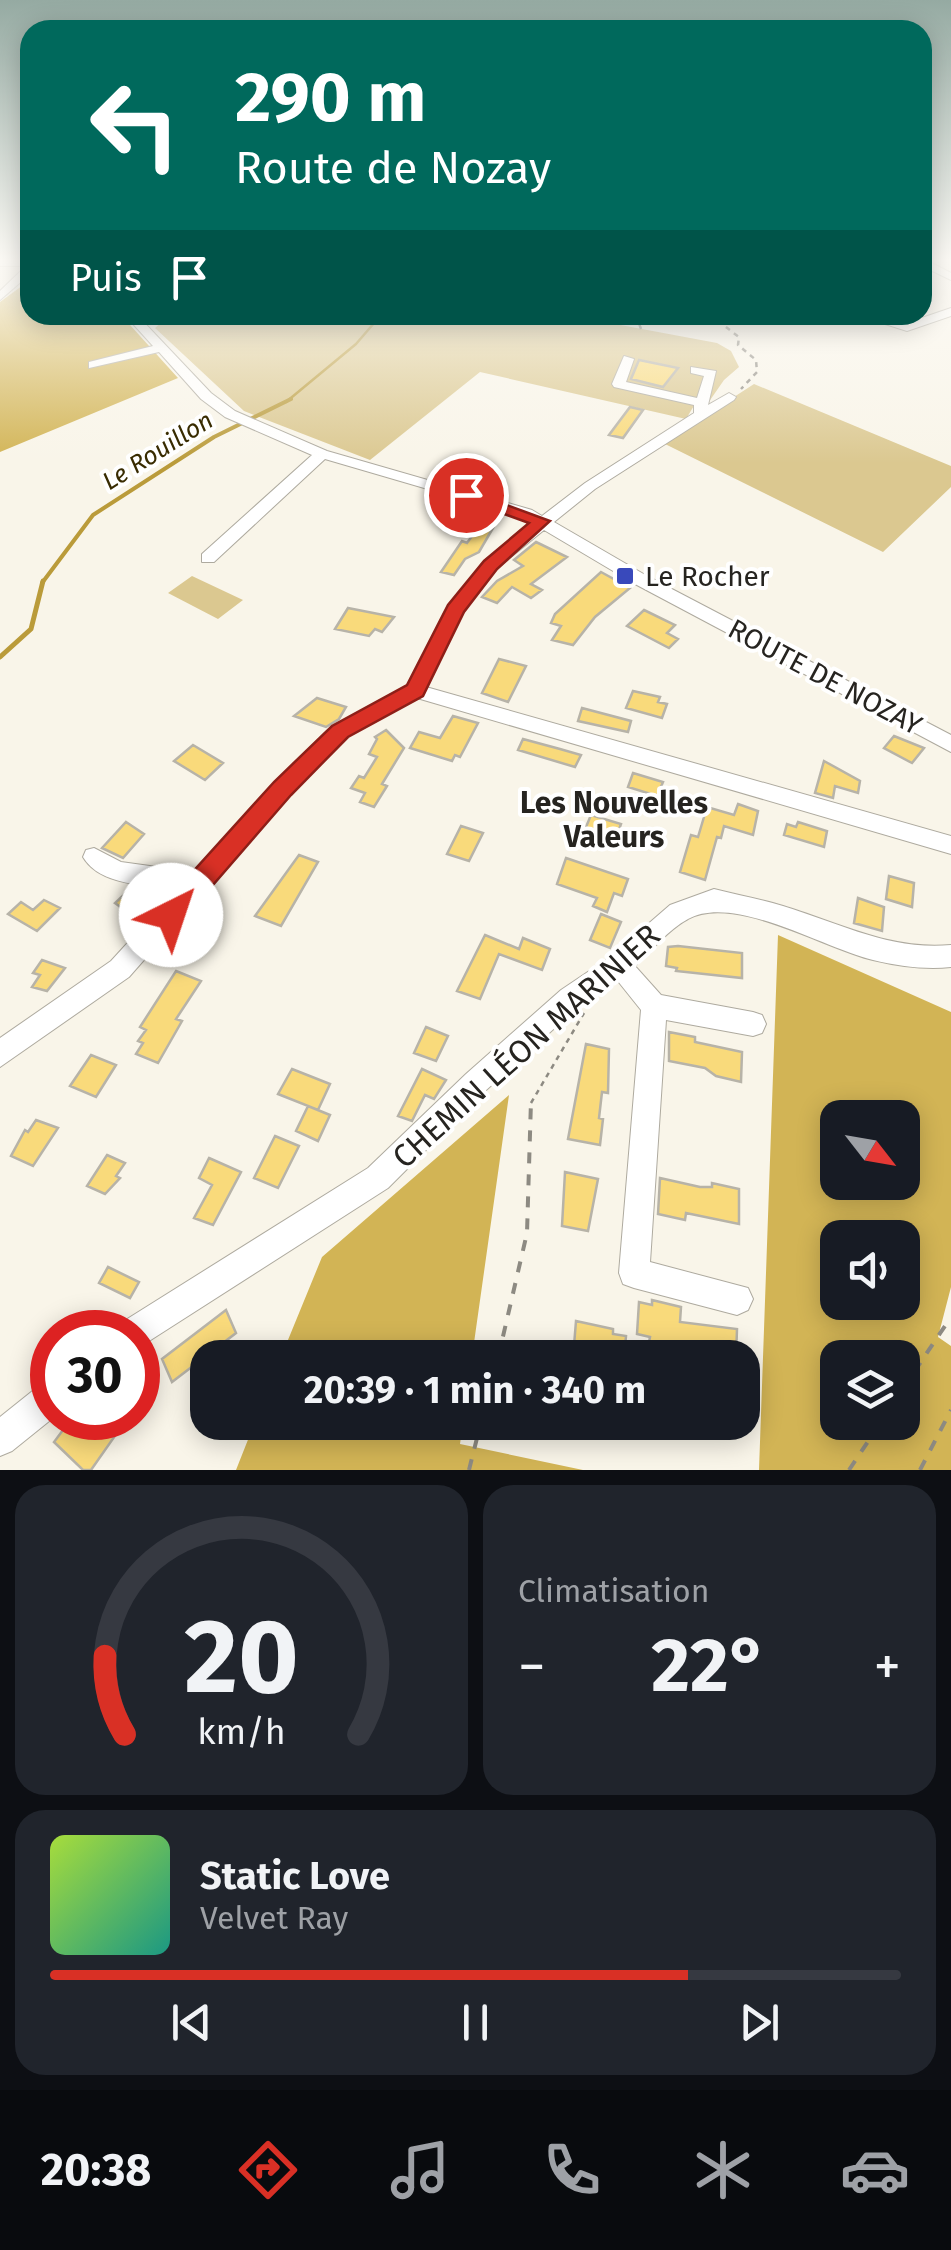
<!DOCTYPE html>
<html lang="fr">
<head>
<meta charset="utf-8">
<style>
  :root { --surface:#171b24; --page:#20242c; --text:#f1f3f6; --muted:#9ea1a6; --line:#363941; --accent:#d93025 }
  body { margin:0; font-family:"Fira Sans",sans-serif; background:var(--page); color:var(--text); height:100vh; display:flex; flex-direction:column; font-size:38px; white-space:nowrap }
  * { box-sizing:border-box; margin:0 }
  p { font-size:32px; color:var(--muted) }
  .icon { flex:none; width:55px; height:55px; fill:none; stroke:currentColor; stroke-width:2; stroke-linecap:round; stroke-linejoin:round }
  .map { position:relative; height:1470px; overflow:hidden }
  .sheet { display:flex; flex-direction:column; gap:15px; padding:15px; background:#0d0f14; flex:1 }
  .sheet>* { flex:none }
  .banner { position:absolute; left:20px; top:20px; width:912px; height:305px; border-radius:30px; box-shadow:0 5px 25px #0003; background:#00695c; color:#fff; overflow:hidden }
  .needle { width:65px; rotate:121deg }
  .controls { position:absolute; left:820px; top:1100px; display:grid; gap:20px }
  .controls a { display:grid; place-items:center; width:100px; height:100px; border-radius:20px; background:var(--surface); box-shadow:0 5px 25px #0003; font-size:50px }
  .speed { position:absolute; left:30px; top:1310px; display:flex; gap:20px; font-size:50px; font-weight:700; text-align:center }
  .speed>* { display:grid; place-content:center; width:130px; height:130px; border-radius:50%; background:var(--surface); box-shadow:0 5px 25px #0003; line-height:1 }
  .speed .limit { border:15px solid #d22; background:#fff; color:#111 }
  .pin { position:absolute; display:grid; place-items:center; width:85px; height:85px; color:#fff; margin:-42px; border:5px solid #fff; border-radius:50%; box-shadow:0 2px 10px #0007 }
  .me { position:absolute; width:110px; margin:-55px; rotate:41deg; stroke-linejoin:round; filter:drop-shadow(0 0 8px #0008) }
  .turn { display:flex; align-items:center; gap:35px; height:210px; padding:0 50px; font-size:45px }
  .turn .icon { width:130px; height:130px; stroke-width:2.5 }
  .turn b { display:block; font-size:70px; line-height:85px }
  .then { display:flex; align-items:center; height:95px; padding:0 50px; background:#0003; gap:20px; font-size:38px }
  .big { font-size:75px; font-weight:700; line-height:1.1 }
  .sheet .tile { flex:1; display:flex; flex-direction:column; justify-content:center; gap:15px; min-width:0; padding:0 35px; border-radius:30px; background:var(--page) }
  .sheet .dial { align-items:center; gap:0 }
  .dial svg { height:260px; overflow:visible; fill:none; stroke:var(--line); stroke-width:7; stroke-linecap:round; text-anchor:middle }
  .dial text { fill:var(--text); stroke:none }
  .song { display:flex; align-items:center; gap:30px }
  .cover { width:120px; height:120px; border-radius:15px; background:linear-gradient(135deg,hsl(80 70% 55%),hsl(170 70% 35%)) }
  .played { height:10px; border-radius:5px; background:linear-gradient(90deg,var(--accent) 75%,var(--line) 75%) }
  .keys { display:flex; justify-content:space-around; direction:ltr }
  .heat { display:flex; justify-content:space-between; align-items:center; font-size:55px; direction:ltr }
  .sheet .tiles { flex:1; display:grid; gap:15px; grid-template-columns:1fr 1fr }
  .tile:last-child { grid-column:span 2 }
  .trip { position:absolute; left:190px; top:1340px; width:570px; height:100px; border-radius:30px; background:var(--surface); box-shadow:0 5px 25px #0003; font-weight:700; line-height:100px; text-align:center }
  .tab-bar { display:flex; height:160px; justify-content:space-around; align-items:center; background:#090b0e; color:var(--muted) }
  .tab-bar .icon { width:70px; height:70px }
  .tab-bar .active { color:var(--accent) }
  .tab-bar b { font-size:45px; color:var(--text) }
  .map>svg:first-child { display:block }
  .green { fill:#dbc890 }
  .forest { fill:#d2b455; fill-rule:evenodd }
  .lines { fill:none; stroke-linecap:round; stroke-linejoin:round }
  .stream-far2 { stroke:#ba9b3a; stroke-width:2.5 }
  .stream-far1 { stroke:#ba9b3a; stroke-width:4 }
  .stream { stroke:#ba9b3a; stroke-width:5 }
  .building { fill:#f9da7b; stroke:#b7b3a8; stroke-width:2.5 }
  .minor-casing { stroke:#aeaa9f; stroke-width:2 }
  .path-far1 { stroke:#8d8a82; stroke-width:2.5; stroke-dasharray:5 5; stroke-linecap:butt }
  .path { stroke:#8d8a82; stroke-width:4; stroke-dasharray:11 11; stroke-linecap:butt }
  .minor { fill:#fff; fill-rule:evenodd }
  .route { fill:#d93025; stroke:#8d1f18; stroke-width:2.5 }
  .poi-dot { fill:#3949bb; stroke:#fff; stroke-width:4 }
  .labels { text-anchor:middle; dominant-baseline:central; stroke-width:8; stroke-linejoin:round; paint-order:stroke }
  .far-water-label { font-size:25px; font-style:italic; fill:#382b01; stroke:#fff }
  .poi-label { font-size:28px; fill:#262420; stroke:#fff; text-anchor:start }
  .street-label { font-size:28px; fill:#262420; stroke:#fff }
  .neighbourhood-label { font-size:30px; font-weight:bold; fill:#262420; stroke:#fff }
  .near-street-label { font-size:32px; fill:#262420; stroke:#fff }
</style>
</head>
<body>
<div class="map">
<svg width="951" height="1470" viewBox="0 0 951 1470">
  <rect width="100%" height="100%" fill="#f9f5e9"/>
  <path class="green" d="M170 315H567L717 343 731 351 739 367 724 380 706 406 695 404 686 419 480 372 370 460 244 411 155 328Z
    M754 384 951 466V487L883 552 663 443Z
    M192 576 243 600 218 619 168 593Z"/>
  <path class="forest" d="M30 280V315H121L178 378 0 452V302Z
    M778 935 951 1012V1287L938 1337 951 1346V1470H759ZM838 1118H902V1182H838ZM838 1238H902V1302H838ZM838 1358H902V1422H838Z
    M509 1095 472 1357H281L322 1257Z
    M255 1422 463 1423 460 1444 583 1470H236Z"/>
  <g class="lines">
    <path class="stream-far2" d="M286 402 356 344 381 315"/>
    <path class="stream-far1" d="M42 583 93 515 214 437 291 399"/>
    <path class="stream" d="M0 657 31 629 43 581"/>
  </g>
  <path class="building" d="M639 360 678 368 663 387 631 379Z
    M630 407 643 410 623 438 609 435Z
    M480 525 493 528 479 552 465 559 454 575 441 572 462 541 467 543Z
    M536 542 567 557 531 584 542 590 531 598 512 587 497 603 482 597 497 581 523 566 514 560Z
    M601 572 630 588 595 617 573 645 552 640 561 626 551 623 555 614Z
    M348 608 394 617 382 632 375 629 369 636 335 629Z
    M644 610 675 625 667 633 678 639 669 648 627 626Z
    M499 659 526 666 508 702 482 693Z
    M633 691 660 697 658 702 667 704 662 718 626 708Z
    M317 698 346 707 339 719 326 727 294 716Z
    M582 708 631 721 628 732 578 721Z
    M453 716 478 723 460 757 455 755 452 761 410 748 419 732 440 738Z
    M386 730 404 748 382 784 387 786 374 807 360 802 365 793 351 788 359 776 364 778 377 757 369 754 377 739 375 737Z
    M894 736 924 748 912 763 884 748Z
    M523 739 560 749 581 755 575 767 518 750Z
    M193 745 223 763 205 780 174 761Z
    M824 761 860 781 858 793 835 786 833 798 815 793Z
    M633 773 663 782 657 796 628 787Z
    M738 804 758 811 753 835 724 826 721 838 717 837 705 880 680 872 691 835 698 837 707 807 734 815Z
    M591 815 621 824 612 849 581 839Z
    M126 822 144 834 123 858 102 848Z
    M798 822 827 831 824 847 784 835 787 824 796 827Z
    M461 826 483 833 469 861 447 854Z
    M299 855 318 862 281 926 255 916Z
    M566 858 628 879 622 896 614 893 607 912 593 906 597 898 557 884Z
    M889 876 914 883 912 907 886 899Z
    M132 887 149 895 129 913 115 903Z
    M858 898 884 907 882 931 854 923Z
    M44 900 60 908 37 931 8 914 21 902 33 910Z
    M601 914 621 922 610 948 590 940Z
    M485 935 519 949 523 938 550 949 542 970 499 954 480 999 457 991Z
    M678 946 742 953V978L676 971 677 968 666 966 668 947Z
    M42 960 65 968 47 991 32 987 40 975 33 973Z
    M176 971 201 981 176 1019 182 1021 158 1063 136 1054 143 1043 138 1041 146 1030 140 1027Z
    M426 1027 448 1036 436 1061 414 1053Z
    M669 1032 695 1037V1042L742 1052 741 1082 716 1076 705 1068 669 1061Z
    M586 1044 609 1049 608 1093 602 1092 599 1118 603 1119 600 1145 568 1139Z
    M91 1055 116 1065 96 1097 70 1086Z
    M292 1069 330 1084 318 1110 278 1094Z
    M422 1069 446 1080 434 1099 425 1095 412 1121 398 1116Z
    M308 1106 330 1115 318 1141 296 1131Z
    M36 1120 58 1128 33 1166 11 1156 25 1130 28 1132Z
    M275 1136 299 1146 278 1188 254 1178Z
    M107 1155 125 1163 116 1176 120 1178 105 1194 87 1186Z
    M209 1158 241 1172 213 1225 194 1218 212 1185 199 1178Z
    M565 1172 598 1179 588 1231 562 1226Z
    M660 1178 700 1187H712V1183L739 1189V1224L686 1213 685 1220 658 1214Z
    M108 1267 139 1282 130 1298 99 1283Z
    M652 1300 681 1307 680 1322 737 1329 736 1358H693V1353L649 1342 650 1337 637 1334 639 1302 652 1305Z
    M226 1310 236 1333 172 1382 162 1359Z
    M576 1321 613 1329V1334L626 1336 624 1358H573Z
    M72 1418H119L124 1423 91 1470H83L54 1442Z"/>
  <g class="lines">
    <g class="minor-casing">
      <path id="minor" d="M922 258 951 273V280L922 266Z
        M0 260H30V274L0 300V291L26 266H0Z
        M951 308V316L907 331 857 315H876L907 323Z
        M125 315H137L211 393 235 411 327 451 532 510 542 516 585 483 694 413V405L614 387 612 384 624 356 634 359 626 382 697 398 704 376 691 373V367L716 371 708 405 729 393 736 397 734 400 595 489 554 522 647 576 951 735V752L635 584 544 530 496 569 463 612 426 687 951 836V854L417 698 347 736 289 795 129 977 0 1067V1038L111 961 177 889C147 885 100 886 83 857L86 850 94 848 121 862 193 872 275 783 333 726 408 686 449 606 484 561 533 523 520 516 325 459 214 562H202V554L312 455 225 417 201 399 159 352 89 368V362L153 346Z
        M714 889C737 895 761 899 783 906 839 923 891 951 951 945V967C926 970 898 966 873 960 825 949 734 893 688 919 669 929 651 951 635 966L661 995 753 1012 762 1015 766 1024 762 1033 753 1036 666 1020 650 1262 748 1288 753 1299 748 1310 737 1315 634 1288 623 1284 619 1273 641 1010 617 980 579 1006 484 1092 388 1188 146 1343 138 1347V1332H119L124 1321 368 1168 466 1074 561 990 610 957 670 905Z
        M52 1380 53 1418 12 1451 0 1456V1417L40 1385Z"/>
    </g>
    <path class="path-far1" d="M636 315 641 329
      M710 315 739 337 738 345 756 360 757 372 741 389
      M153 323 162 315
      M531 1103 584 1013"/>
    <path class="path" d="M498 1358 527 1233 531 1101
      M902 1390 951 1317
      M469 1470 481 1422
      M849 1470 881 1422
      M920 1470 951 1410"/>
    <use href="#minor" class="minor"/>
  </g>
  <linearGradient id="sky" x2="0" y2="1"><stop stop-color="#95aaa2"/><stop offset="0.56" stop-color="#fcfaf5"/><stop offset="1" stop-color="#fcfaf5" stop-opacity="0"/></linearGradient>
  <rect width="951" height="463" fill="url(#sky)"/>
  <path class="route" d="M466 490 550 521 497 569 464 612 423 696 348 737 291 795 180 923 171 927 161 923 157 915 161 907 274 782 332 726 407 685 448 605 484 561 529 523 460 498V491Z"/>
  <rect class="poi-dot" x="615" y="566" width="20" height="20" rx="5"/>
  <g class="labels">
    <g class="far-water-label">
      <text transform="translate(158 451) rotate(-32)">Le Rouillon</text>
    </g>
    <g class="poi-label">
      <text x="645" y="576">Le Rocher</text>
    </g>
    <g class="street-label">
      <text transform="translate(825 677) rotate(28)">ROUTE DE NOZAY</text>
    </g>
    <g class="neighbourhood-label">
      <text x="614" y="803">Les Nouvelles<tspan x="614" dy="34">Valeurs</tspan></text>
    </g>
    <g class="near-street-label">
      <text transform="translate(526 1046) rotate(-42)">CHEMIN LÉON MARINIER</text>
    </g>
  </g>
</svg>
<div class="controls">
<a><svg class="needle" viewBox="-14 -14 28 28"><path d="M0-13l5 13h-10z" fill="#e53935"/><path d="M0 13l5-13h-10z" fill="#9ea1a6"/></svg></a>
<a><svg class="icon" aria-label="sound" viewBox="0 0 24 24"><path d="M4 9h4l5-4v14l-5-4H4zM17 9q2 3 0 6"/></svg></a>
<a><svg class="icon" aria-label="layers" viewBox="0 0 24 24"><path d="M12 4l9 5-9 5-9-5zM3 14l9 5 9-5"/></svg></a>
</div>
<div class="speed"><div class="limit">30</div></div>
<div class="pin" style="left:466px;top:495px;background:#d93025"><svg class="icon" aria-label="arrive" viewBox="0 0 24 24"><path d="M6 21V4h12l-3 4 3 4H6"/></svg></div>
<svg class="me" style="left:171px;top:915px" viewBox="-20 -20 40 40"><circle r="19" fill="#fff"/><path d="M0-13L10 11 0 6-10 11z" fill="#d93025"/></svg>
<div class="trip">20:39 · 1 min · 340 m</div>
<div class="banner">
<div class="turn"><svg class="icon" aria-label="left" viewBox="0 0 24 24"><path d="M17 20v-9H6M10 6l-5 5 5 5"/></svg><div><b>290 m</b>Route de Nozay</div></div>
<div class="then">Puis<svg class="icon" aria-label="arrive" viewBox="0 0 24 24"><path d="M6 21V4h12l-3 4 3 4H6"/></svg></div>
</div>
</div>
<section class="sheet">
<div class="tiles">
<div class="tile dial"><svg viewBox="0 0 100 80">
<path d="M14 69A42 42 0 1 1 86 69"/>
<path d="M14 69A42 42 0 0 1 8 45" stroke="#d93025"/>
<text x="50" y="56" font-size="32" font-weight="700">20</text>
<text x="50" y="72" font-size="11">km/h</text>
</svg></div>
<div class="tile"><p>Climatisation</p>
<div class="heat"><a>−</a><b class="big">22°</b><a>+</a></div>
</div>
<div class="tile">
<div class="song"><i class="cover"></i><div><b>Static Love</b><p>Velvet Ray</p></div></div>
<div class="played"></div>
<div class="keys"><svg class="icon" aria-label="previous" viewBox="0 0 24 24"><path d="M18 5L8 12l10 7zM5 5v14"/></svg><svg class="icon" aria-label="pause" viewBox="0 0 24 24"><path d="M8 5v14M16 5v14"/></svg><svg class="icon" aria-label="next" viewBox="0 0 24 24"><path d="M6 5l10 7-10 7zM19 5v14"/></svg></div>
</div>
</div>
</section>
<nav class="tab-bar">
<b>20:38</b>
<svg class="icon active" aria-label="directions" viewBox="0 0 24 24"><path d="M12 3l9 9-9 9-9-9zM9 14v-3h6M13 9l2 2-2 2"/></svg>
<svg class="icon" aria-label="music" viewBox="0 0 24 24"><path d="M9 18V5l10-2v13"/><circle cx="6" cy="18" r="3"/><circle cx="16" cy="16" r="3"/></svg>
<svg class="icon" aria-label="phone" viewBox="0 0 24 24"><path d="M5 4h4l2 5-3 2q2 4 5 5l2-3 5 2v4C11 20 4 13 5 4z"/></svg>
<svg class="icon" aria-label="climate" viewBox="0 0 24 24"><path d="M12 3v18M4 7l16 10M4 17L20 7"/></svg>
<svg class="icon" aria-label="car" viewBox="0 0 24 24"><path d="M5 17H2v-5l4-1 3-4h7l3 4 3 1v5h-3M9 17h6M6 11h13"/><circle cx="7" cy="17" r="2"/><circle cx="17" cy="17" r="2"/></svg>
</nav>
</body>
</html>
